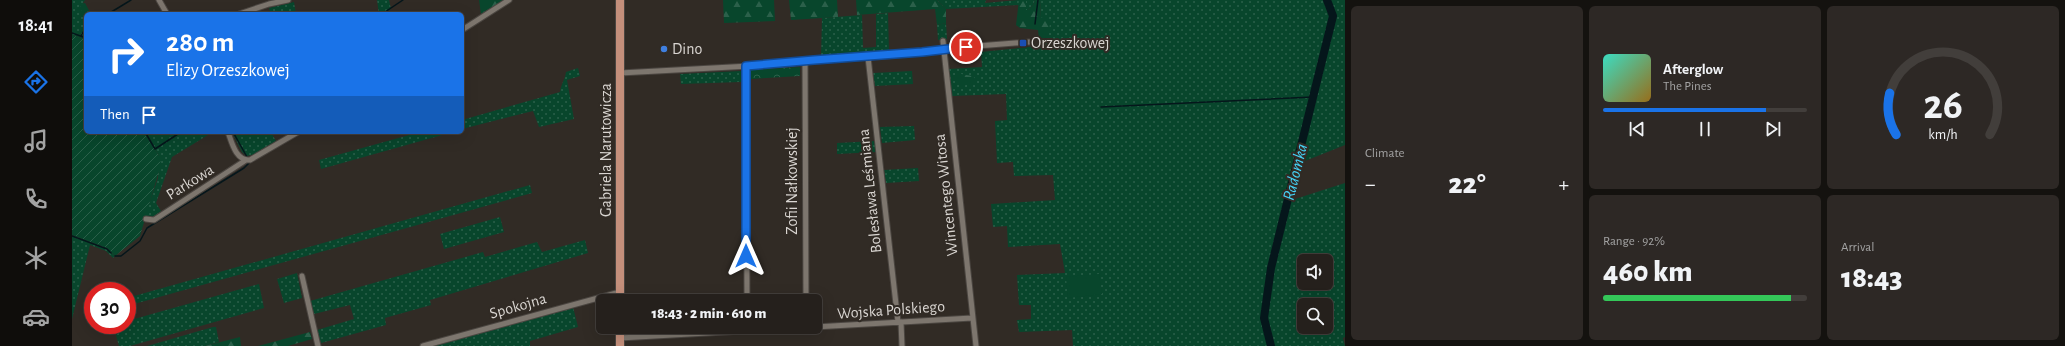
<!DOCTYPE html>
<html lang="en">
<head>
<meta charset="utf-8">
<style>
  :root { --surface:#25201c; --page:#2d2825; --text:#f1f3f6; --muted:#a3a3a3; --line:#423e3b; --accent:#1a73e8 }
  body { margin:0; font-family:"Alegreya Sans",sans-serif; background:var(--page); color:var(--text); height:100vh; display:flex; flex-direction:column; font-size:15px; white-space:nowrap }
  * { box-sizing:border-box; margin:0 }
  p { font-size:13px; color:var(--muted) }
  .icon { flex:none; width:22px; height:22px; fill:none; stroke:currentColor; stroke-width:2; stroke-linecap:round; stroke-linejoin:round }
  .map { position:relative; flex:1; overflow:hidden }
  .sheet { display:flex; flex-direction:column; gap:6px; padding:6px; background:#14120f; width:720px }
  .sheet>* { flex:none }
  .guide { position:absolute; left:12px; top:12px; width:380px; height:122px; border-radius:6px; box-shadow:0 4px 16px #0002,0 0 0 1px var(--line); background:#1a73e8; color:#fff; overflow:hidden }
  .controls { position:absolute; left:1225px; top:254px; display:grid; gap:8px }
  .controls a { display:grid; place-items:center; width:36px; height:36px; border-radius:6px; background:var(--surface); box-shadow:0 4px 16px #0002,0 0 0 1px var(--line); font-size:20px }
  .speed { position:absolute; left:12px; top:282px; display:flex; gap:8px; font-size:20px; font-weight:700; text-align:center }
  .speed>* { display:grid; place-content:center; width:52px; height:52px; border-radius:50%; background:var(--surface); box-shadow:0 4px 16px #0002,0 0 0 1px var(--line); line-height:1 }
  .speed .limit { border:6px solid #d22; background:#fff; color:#111 }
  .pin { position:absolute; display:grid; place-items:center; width:34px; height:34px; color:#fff; margin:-17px; border:2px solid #fff; border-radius:50%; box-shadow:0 1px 4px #0007 }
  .me { position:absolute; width:44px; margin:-22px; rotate:0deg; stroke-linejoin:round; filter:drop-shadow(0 0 3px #0008) }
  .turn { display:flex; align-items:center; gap:14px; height:84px; padding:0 16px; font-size:18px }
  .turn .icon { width:52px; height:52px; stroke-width:2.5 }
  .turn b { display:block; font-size:28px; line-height:34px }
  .then { display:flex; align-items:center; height:38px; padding:0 16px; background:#0003; gap:8px; font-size:15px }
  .big { font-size:30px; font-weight:800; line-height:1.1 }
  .sheet .widget { flex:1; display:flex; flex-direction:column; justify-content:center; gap:6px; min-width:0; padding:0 14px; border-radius:6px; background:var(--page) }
  .sheet .dial { align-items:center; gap:0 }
  .dial svg { height:104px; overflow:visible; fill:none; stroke:var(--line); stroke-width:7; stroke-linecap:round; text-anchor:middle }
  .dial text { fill:var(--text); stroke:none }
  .song { display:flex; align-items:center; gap:12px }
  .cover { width:48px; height:48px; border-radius:6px; background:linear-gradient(135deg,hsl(170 70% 55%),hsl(40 70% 35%)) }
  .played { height:4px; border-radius:2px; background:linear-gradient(90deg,var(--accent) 80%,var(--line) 80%) }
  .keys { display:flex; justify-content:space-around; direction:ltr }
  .heat { display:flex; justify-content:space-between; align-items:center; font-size:22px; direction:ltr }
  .charge { height:6px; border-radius:3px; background:linear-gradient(90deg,#34c759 92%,var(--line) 0) }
  .sheet .tiles { flex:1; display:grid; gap:6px; grid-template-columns:repeat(3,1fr) }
  .widget:first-child { grid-row:span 2 }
  .trip { position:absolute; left:524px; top:294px; width:226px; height:40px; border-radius:6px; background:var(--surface); box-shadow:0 4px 16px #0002,0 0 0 1px var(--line); font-weight:800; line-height:40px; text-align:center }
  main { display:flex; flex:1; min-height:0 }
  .menu { display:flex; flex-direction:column; width:72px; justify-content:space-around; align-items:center; background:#0f0d0b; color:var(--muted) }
  .menu .icon { width:28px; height:28px }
  .menu .selected { color:var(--accent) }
  .menu b { font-size:18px; color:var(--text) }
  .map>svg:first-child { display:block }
  .grass { fill:url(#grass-dots); fill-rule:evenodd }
  .forest { fill:url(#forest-firs) }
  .park { fill:url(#park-crowns) }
  .garden { fill:url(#garden-furrows) }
  .pitch { fill:#08462c }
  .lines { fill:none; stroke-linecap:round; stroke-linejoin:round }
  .stream { stroke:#05161b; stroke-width:1.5 }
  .river { stroke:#05161b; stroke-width:8 }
  .minor-casing { stroke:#4b4641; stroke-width:7 }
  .primary-casing { stroke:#4b4641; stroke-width:10 }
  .minor { stroke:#7d766e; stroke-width:5 }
  .primary { stroke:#c48f7b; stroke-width:8 }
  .route-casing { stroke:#114b97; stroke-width:10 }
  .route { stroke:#1a73e8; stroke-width:7 }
  .transit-dot { fill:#1a4fb4; stroke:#312b25; stroke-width:1.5 }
  .shop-dot { fill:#3f7fe0; stroke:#312b25; stroke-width:1.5 }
  .labels { text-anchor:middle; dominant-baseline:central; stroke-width:4; stroke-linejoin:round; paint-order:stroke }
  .poi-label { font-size:16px; fill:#d9d5d1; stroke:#312b25; text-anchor:start }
  .street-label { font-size:16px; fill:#d9d5d1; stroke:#312b25 }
  .water-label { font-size:17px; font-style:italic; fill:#45d3f7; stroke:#312b25 }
</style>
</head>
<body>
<main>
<nav class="menu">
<b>18:41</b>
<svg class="icon selected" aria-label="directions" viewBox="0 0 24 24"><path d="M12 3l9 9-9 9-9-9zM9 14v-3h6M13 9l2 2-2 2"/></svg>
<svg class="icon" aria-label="music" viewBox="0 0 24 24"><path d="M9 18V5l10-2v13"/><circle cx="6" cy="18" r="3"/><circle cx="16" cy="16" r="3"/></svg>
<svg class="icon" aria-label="phone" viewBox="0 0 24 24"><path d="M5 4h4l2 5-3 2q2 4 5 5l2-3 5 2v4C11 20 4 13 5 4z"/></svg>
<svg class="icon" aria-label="climate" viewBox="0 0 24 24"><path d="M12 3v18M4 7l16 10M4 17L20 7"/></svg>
<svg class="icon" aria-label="car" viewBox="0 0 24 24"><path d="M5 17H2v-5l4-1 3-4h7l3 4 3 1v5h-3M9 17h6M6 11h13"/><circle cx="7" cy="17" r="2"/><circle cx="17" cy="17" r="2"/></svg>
</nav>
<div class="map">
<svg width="1273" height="346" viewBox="0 0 1273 346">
  <defs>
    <pattern id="grass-dots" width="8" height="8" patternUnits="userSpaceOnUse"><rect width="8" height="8" fill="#08462c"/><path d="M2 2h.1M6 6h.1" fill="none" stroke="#2b604a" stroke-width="1.8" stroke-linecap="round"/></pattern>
    <pattern id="forest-firs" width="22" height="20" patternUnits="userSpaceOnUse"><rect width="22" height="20" fill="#08462c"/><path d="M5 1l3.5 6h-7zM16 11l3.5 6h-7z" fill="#2b604a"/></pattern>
    <pattern id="park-crowns" width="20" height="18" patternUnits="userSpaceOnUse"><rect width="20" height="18" fill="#08462c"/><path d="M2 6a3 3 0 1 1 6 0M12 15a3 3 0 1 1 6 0" fill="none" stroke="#2b604a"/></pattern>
    <pattern id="garden-furrows" width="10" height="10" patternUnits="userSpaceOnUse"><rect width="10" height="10" fill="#08462c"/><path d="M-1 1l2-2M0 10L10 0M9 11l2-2" fill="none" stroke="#2b604a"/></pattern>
  </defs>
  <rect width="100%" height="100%" fill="#312b25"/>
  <path class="grass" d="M0 0H13L11 3 12 14 14 17V40L0 35Z
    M305 0H317L319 9 311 14H307Z
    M865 0H914L913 3 947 0V5L874 9Z
    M954 0H963L961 5 956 10H954Z
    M969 0H1273V145L1228 163 1221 185 1220 200 1273 183V337L1271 338 1273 346H1001L1000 330 947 332 945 320 959 319V305H947L945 275 993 273 988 244 936 247 935 226 921 227 919 204 983 200 981 175 942 176 941 162 925 163 923 121 935 120 934 94 880 96 876 69 910 67 909 52 976 45 968 18ZM1232 261H1254V283H1232ZM1232 305H1254V327H1232Z
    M222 2 224 14H199L197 8Z
    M816 13 817 52 749 57 750 18 790 15 791 48 804 47V14Z
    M874 23 875 39 866 40 865 25Z
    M506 68 508 76 495 80 502 119 467 127 461 111 390 129V120L488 92C489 84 493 80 494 72Z
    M669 71V82L609 84 608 74Z
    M840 71 841 84 803 86 801 73Z
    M842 126 843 140 810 143 808 127Z
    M73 132H141L100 157 84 203 89 211 80 218 71 221 86 178 87 156Z
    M160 132H199L204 141 184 154 175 156 170 152Z
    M348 132H381L249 169 247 160Z
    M803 141 805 152 765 154V143Z
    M846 168 847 181 814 183 812 170Z
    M458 185 460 193 55 306V298Z
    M428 217 432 232 372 249 368 234Z
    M0 235 35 248 43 256 41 258 34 251 18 245 0 319Z
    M513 240 516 253 358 300 359 305 313 318 314 325 249 343 245 330 282 319 278 305 242 314 238 301 411 252 413 257 465 242 470 252Z
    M225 273 230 298 212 303 205 279Z
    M187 284 192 308 58 346H47L41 325H55V321Z
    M501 307 506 327 458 341V346H360Z
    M141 327H144L147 342 133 346H75Z"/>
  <path class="forest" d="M407 0H432L409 14Z
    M651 0H702L703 21 652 23Z
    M717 0H765L766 17 719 20Z
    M784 0H865L874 9V23L865 25 863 9 785 15Z
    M947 0H954V10H956L961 5 963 0H969L968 18 974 16 978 21 976 46 968 47 966 30 948 28 944 25Z
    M13 3 19 14H14V17L8 9V4Z
    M884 73 900 76 903 78 902 82 891 86 882 77Z
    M238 332 240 339 216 346H186Z
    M168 337 169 346H133Z"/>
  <path class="park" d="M728 67V76L679 79V70Z"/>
  <path class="garden" d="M0 35 14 40V132H73L87 156 89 164 68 236 43 256 35 248 0 235Z"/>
  <path class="pitch" d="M1027 274 1030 294 996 298 994 277Z"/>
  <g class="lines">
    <path class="stream" d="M36 14 59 0
      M310 14 331 0
      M963 24 966 0
      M0 33 14 38
      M9 36 14 27
      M1029 107 1241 97
      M73 132 83 149 109 132
      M161 132 175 157
      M0 236 35 249 39 253
      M43 256H49L68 241 75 228 172 168 177 163"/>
    <path class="river" d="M1199 346 1192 318 1199 268 1261 16 1255 0"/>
    <g class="minor-casing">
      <path id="minor" d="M87 0 95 14
        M167 14 197 4 216 0
        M390 30 437 0
        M871 41 904 346
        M796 57 826 322
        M733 61 734 301
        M674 66 675 301
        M548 73 713 64 742 60 850 52 880 48 957 42
        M156 132C160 143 164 161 178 160L226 132
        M74 219 82 220 174 160
        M230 276 246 346
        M829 322 830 346
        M548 338 900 318
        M351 346 548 292"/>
    </g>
    <g class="primary-casing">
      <path id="primary" d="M548 301V0
        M548 327V346"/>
    </g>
    <use href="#minor" class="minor"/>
    <use href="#primary" class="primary"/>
  </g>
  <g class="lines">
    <g class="route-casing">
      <path id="route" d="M674 256V66L742 60 850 52 894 47"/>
    </g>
    <use href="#route" class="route"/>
  </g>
  <rect class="transit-dot" x="947" y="39" width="8" height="8" rx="2"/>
  <circle class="shop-dot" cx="592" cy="49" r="4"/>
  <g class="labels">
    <g class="poi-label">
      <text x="959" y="43">Orzeszkowej</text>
      <text x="600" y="49">Dino</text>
    </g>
    <g class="street-label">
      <text transform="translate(534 150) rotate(-90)">Gabriela Narutowicza</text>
      <text transform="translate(720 181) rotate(-90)">Zofii Nałkowskiej</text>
      <text transform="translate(118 182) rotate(-32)">Parkowa</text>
      <text transform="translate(798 191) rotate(-96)">Bolesława Leśmiana</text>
      <text transform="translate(874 195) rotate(-96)">Wincentego Witosa</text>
      <text transform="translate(446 306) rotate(-16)">Spokojna</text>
      <text transform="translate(819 310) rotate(-4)">Wojska Polskiego</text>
    </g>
    <g class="water-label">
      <text transform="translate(1223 172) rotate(-76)">Radomka</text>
    </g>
  </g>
</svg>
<div class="controls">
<a><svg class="icon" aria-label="sound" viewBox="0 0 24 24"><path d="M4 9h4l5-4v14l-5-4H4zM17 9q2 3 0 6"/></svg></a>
<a><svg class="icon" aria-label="search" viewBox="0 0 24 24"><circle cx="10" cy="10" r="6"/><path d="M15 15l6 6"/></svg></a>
</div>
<div class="speed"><div class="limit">30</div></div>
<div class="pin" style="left:894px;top:47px;background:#d93025"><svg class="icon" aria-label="arrive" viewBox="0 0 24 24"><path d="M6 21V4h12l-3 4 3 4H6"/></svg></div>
<svg class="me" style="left:674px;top:256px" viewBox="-20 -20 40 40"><path d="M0-17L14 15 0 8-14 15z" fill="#1a73e8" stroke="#fff" stroke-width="4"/></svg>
<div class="trip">18:43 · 2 min · 610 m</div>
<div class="guide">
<div class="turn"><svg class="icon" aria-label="right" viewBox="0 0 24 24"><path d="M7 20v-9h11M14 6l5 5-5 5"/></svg><div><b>280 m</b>Elizy Orzeszkowej</div></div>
<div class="then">Then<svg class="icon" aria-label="arrive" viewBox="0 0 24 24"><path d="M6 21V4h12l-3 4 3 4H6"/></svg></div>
</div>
</div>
<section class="sheet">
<div class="tiles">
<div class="widget"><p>Climate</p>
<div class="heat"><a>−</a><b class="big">22°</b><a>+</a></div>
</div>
<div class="widget">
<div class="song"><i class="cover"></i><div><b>Afterglow</b><p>The Pines</p></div></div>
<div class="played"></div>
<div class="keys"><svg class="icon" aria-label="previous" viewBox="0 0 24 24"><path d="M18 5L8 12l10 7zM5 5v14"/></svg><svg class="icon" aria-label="pause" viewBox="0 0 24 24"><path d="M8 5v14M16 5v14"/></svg><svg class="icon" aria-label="next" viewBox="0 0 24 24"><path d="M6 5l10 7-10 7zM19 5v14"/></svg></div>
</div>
<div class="widget dial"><svg viewBox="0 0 100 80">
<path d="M14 69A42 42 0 1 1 86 69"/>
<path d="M14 69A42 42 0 0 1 9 37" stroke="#1a73e8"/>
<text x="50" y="56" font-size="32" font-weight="700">26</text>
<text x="50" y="72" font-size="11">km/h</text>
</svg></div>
<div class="widget"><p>Range · 92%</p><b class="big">460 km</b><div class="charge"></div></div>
<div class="widget"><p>Arrival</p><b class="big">18:43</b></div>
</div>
</section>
</main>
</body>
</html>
